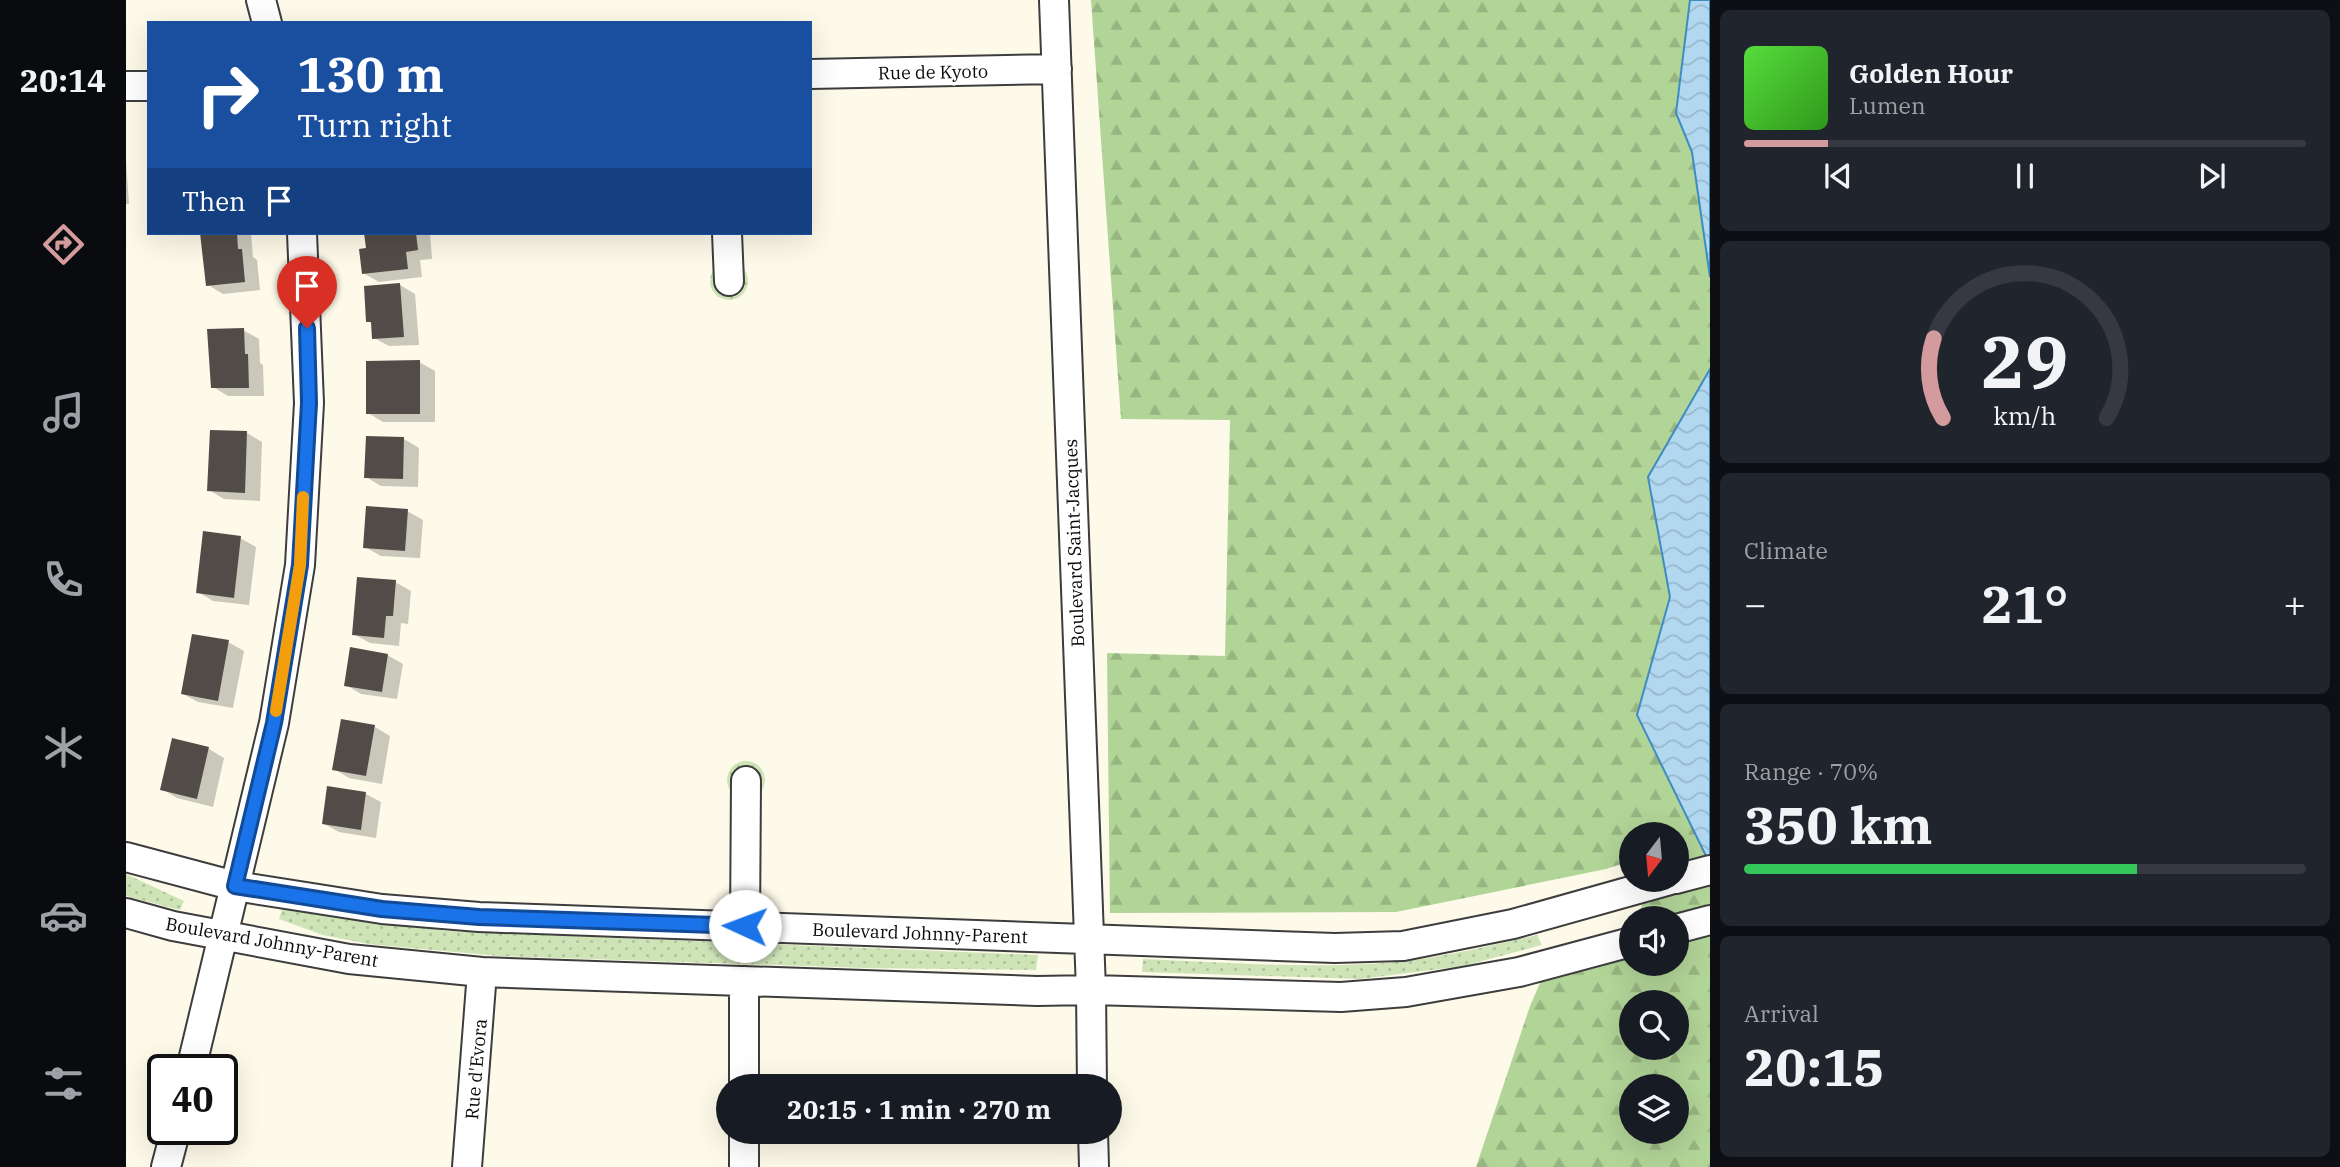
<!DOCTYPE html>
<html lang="en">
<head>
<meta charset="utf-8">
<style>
  :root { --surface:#171b24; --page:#20242c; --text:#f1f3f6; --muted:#9ea1a6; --line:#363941; --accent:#d39b9e }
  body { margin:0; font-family:"IBM Plex Serif",serif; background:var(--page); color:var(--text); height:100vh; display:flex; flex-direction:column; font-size:26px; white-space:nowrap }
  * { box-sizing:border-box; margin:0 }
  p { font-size:23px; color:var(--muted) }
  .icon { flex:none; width:38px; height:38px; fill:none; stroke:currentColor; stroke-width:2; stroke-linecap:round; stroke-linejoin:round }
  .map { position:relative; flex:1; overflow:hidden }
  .details { display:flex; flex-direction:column; gap:10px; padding:10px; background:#0d0f14; width:630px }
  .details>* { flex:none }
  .guide { position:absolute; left:21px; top:21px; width:665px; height:214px; border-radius:0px; box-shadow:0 7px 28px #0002; background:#1a4fa0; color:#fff; overflow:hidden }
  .needle { width:46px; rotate:196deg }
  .tools { position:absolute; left:1493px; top:822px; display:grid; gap:14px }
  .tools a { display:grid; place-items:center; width:70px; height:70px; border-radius:50%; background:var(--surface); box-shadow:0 7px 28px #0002; font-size:35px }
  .speed { position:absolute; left:21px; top:1054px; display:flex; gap:14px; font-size:35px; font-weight:700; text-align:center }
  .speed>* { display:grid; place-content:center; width:91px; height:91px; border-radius:50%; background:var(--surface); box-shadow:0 7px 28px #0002; line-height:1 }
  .speed .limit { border:4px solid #111; border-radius:10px; background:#fff; color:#111 }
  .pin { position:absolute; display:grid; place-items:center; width:60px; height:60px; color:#fff; margin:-72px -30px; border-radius:50% 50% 50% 0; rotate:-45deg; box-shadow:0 0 7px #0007 }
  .pin .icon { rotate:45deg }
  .me { position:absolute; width:77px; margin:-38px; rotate:272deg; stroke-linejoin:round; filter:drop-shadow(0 0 5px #0008) }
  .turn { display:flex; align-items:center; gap:24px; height:147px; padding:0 35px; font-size:32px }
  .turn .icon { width:91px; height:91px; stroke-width:2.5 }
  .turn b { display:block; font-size:49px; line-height:60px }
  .then { display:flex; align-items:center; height:66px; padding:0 35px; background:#0003; gap:14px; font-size:26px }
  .big { font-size:52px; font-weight:700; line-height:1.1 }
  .details .widget { flex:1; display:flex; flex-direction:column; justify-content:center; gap:10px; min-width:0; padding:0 24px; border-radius:10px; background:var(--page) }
  .details .dial { align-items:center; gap:0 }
  .dial svg { height:182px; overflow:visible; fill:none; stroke:var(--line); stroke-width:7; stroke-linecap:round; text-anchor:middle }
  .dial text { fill:var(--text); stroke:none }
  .song { display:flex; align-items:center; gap:21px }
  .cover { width:84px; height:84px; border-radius:10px; background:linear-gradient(135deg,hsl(110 70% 55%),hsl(110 70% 35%)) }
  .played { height:7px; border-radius:4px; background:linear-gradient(90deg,var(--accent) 15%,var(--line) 15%) }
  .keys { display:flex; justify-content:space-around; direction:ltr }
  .heat { display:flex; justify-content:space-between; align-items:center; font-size:38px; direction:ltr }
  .charge { height:10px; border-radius:5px; background:linear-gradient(90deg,#34c759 70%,var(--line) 0) }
  .trip { position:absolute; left:590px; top:1074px; width:406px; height:70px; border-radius:35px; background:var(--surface); box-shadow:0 7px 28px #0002; font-weight:700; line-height:70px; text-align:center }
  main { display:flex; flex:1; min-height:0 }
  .dock { display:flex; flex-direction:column; width:126px; justify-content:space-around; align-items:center; background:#090b0e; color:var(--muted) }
  .dock .icon { width:49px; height:49px }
  .dock .current { color:var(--accent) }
  .dock b { font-size:32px; color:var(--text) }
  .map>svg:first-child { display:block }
  .grass { fill:url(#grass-dots) }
  .forest { fill:url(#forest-firs); fill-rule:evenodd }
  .water { fill:url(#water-waves); stroke:#3f8cc1; stroke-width:2 }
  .shadow { fill:#0003 }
  .building { fill:#524c48 }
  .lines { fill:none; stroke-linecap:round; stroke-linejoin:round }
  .minor-casing { stroke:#3d3d3d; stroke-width:32 }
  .minor { stroke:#fff; stroke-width:28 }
  .route-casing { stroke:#114b97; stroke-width:18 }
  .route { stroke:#1a73e8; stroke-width:12 }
  .slow { stroke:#f59e0b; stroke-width:12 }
  .labels { text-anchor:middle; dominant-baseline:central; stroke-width:7; stroke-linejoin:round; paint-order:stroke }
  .street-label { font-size:18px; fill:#0a0a0a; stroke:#fff }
</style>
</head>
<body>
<main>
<nav class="dock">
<b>20:14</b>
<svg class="icon current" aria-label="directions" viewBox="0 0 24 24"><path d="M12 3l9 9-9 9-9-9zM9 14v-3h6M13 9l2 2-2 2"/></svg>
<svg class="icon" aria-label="music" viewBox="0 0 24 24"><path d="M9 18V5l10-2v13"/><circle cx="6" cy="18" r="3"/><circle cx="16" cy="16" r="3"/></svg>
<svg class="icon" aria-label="phone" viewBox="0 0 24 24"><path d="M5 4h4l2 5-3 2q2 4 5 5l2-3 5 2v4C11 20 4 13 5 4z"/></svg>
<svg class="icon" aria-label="climate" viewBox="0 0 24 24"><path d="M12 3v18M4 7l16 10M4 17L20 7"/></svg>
<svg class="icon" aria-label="car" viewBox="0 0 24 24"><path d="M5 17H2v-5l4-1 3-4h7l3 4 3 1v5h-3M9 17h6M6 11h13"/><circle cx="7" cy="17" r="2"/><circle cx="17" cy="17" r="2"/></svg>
<svg class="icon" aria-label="filters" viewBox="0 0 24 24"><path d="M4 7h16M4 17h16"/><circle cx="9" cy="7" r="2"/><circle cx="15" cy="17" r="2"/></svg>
</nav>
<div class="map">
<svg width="1584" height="1167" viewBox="0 0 1584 1167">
  <defs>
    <pattern id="grass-dots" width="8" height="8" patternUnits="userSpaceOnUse" patternTransform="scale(1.75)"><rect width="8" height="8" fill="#cee4b7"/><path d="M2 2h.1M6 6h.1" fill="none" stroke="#b0c29c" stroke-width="1.8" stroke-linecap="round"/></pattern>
    <pattern id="forest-firs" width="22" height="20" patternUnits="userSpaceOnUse" patternTransform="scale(1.75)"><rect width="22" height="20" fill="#b1d497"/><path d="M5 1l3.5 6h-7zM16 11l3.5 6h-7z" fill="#97b581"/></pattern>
    <pattern id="water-waves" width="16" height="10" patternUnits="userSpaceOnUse" patternTransform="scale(1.75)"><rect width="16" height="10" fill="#b2d8f0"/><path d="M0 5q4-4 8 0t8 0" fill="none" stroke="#98b8cc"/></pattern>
  </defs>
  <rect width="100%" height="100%" fill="#fdfae9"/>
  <path class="grass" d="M584 281a19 19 0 1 1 38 0a19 19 0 1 1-38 0Z
    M601 780a19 19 0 1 1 38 0a19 19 0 1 1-38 0Z
    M0 874 58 901 54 910 0 896Z
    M156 909 321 931 912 955 910 970 739 968 373 956 242 944 197 935 153 919Z
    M1411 935 1416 945 1337 966 1234 979 1016 972 1017 959C1092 962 1168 968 1242 964 1299 962 1355 948 1411 935Z"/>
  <path class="forest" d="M965 0H1564L1550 113 1566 152 1584 277V369L1522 477 1545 597 1511 715 1584 864V1167H1350L1404 1006 1418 974 1505 944V964H1550V919H1512L1523 880H1550V835H1505V861L1480 869 1270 912 984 913 981 653 1099 656 1104 420 995 419ZM1505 1003H1550V1048H1505ZM1505 1087H1550V1132H1505Z"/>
  <path class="water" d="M1564 0H1584V277L1566 152 1550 113Z
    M1584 369V864L1511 715 1544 597 1522 477Z"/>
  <path class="shadow" d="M0 160 3 204H0Z
    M76 233 125 234 127 257 131 260 134 290 97 294 82 285Z
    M240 233H304L306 259 294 260 296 277 253 282 237 273 242 250Z
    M274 285 289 294 293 345 263 346 248 338 247 324 242 321Z
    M117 330 133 339 134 363 137 365 138 396H102L87 387Z
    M293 362 309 371V422H257L242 413Z
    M121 433 136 442 134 501 98 499 83 490Z
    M278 439 293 448 292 487 255 486 240 477Z
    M281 511 297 520 294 558 255 556 239 547Z
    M114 538 130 547 123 605 87 601 72 592Z
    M269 582 285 591 282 624 275 623 273 646 244 643 228 634Z
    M102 642 118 651 107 708 72 702 57 694Z
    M261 655 277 664 271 699 235 694 220 685Z
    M216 721 249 727 264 736 256 784 223 778 208 769Z
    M48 740 83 749 98 758 87 807 51 798 36 789Z
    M240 794 255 802 250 838 213 832 198 824Z"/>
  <path class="building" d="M74 233H111L112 249H116L119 282 80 286Z
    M238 233H290L292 250 280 252 282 269 236 274 233 249 240 248Z
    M274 283 278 337 246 339 245 322H240L238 286Z
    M118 328 119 354H122L123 388H85L81 329Z
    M294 360V414H240V361Z
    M84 430 121 431 119 493 81 491Z
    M240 436 278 437 277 479 238 478Z
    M240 506 282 509 279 551 237 548Z
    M77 531 115 536 108 598 70 593Z
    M231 577 270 580 267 616H260L258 638 226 635Z
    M66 634 103 640 92 701 55 694Z
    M224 647 262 654 256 692 218 686Z
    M215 719 249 725 240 776 206 770Z
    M46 738 83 747 71 799 34 790Z
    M201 786 240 792 235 830 196 824Z"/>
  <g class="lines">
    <g class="minor-casing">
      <path id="minor" d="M135 0 141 23
        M928 0 965 990 966 1087
        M684 74 931 69
        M0 86H23
        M601 233 603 281
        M0 857 109 886 256 909 353 917 1209 948 1277 946 1387 924 1544 880
        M1550 879 1584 870
        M0 913 47 926 223 959 356 972 911 991 965 990 1215 997 1280 992 1393 972 1505 942
        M619 926 620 781
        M1550 929 1584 920
        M65 1069 148 723 174 565 183 403 176 233
        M618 1087V981
        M618 1132V1167
        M967 1132 968 1167
        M40 1167 50 1129
        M341 1167 356 972"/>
    </g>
    <use href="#minor" class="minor"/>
  </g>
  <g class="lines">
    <g class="route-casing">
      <path id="route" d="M181 328 183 403 174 565 148 723 109 886 256 909 353 917 619 926"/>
    </g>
    <use href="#route" class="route"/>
    <path class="slow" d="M150 711 174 565 177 497"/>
  </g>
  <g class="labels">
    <g class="street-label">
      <text transform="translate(807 72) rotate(-1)">Rue de Kyoto</text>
      <text transform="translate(948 543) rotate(-92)">Boulevard Saint-Jacques</text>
      <text transform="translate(794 933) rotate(2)">Boulevard Johnny-Parent</text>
      <text transform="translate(146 942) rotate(10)">Boulevard Johnny-Parent</text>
      <text transform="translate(350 1069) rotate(-85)">Rue d'Evora</text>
    </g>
  </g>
</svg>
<div class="tools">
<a><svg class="needle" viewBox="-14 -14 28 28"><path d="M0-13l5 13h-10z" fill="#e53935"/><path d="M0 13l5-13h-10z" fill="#9ea1a6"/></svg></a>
<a><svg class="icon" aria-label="sound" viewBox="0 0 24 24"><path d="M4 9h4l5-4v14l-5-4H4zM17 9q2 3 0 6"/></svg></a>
<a><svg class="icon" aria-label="search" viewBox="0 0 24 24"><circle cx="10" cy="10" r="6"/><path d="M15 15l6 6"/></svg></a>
<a><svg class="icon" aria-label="layers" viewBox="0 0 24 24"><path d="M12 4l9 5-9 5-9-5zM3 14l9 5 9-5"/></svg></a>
</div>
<div class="speed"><div class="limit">40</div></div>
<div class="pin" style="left:181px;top:328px;background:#d93025"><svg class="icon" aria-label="arrive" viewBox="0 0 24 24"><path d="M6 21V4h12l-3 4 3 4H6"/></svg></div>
<svg class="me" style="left:619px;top:926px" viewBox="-20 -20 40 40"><circle r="19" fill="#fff"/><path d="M0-13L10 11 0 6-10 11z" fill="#1a73e8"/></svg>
<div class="trip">20:15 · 1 min · 270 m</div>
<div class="guide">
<div class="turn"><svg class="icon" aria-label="right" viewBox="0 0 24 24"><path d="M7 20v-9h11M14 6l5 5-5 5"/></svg><div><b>130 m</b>Turn right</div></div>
<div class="then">Then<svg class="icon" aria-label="arrive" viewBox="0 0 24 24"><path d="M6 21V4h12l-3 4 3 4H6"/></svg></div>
</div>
</div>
<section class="details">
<div class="widget">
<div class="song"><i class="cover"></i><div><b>Golden Hour</b><p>Lumen</p></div></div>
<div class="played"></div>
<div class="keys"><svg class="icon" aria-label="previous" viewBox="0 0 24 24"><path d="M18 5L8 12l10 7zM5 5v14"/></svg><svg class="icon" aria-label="pause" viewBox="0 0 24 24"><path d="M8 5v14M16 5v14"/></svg><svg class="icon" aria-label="next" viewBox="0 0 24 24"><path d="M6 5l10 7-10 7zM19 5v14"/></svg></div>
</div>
<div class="widget dial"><svg viewBox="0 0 100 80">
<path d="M14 69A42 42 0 1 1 86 69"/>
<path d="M14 69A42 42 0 0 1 10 34" stroke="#d39b9e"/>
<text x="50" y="56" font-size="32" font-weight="700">29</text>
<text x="50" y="72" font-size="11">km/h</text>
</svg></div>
<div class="widget"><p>Climate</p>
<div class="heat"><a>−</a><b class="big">21°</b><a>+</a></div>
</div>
<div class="widget"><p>Range · 70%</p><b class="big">350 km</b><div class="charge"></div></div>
<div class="widget"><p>Arrival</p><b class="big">20:15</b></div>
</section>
</main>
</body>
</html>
